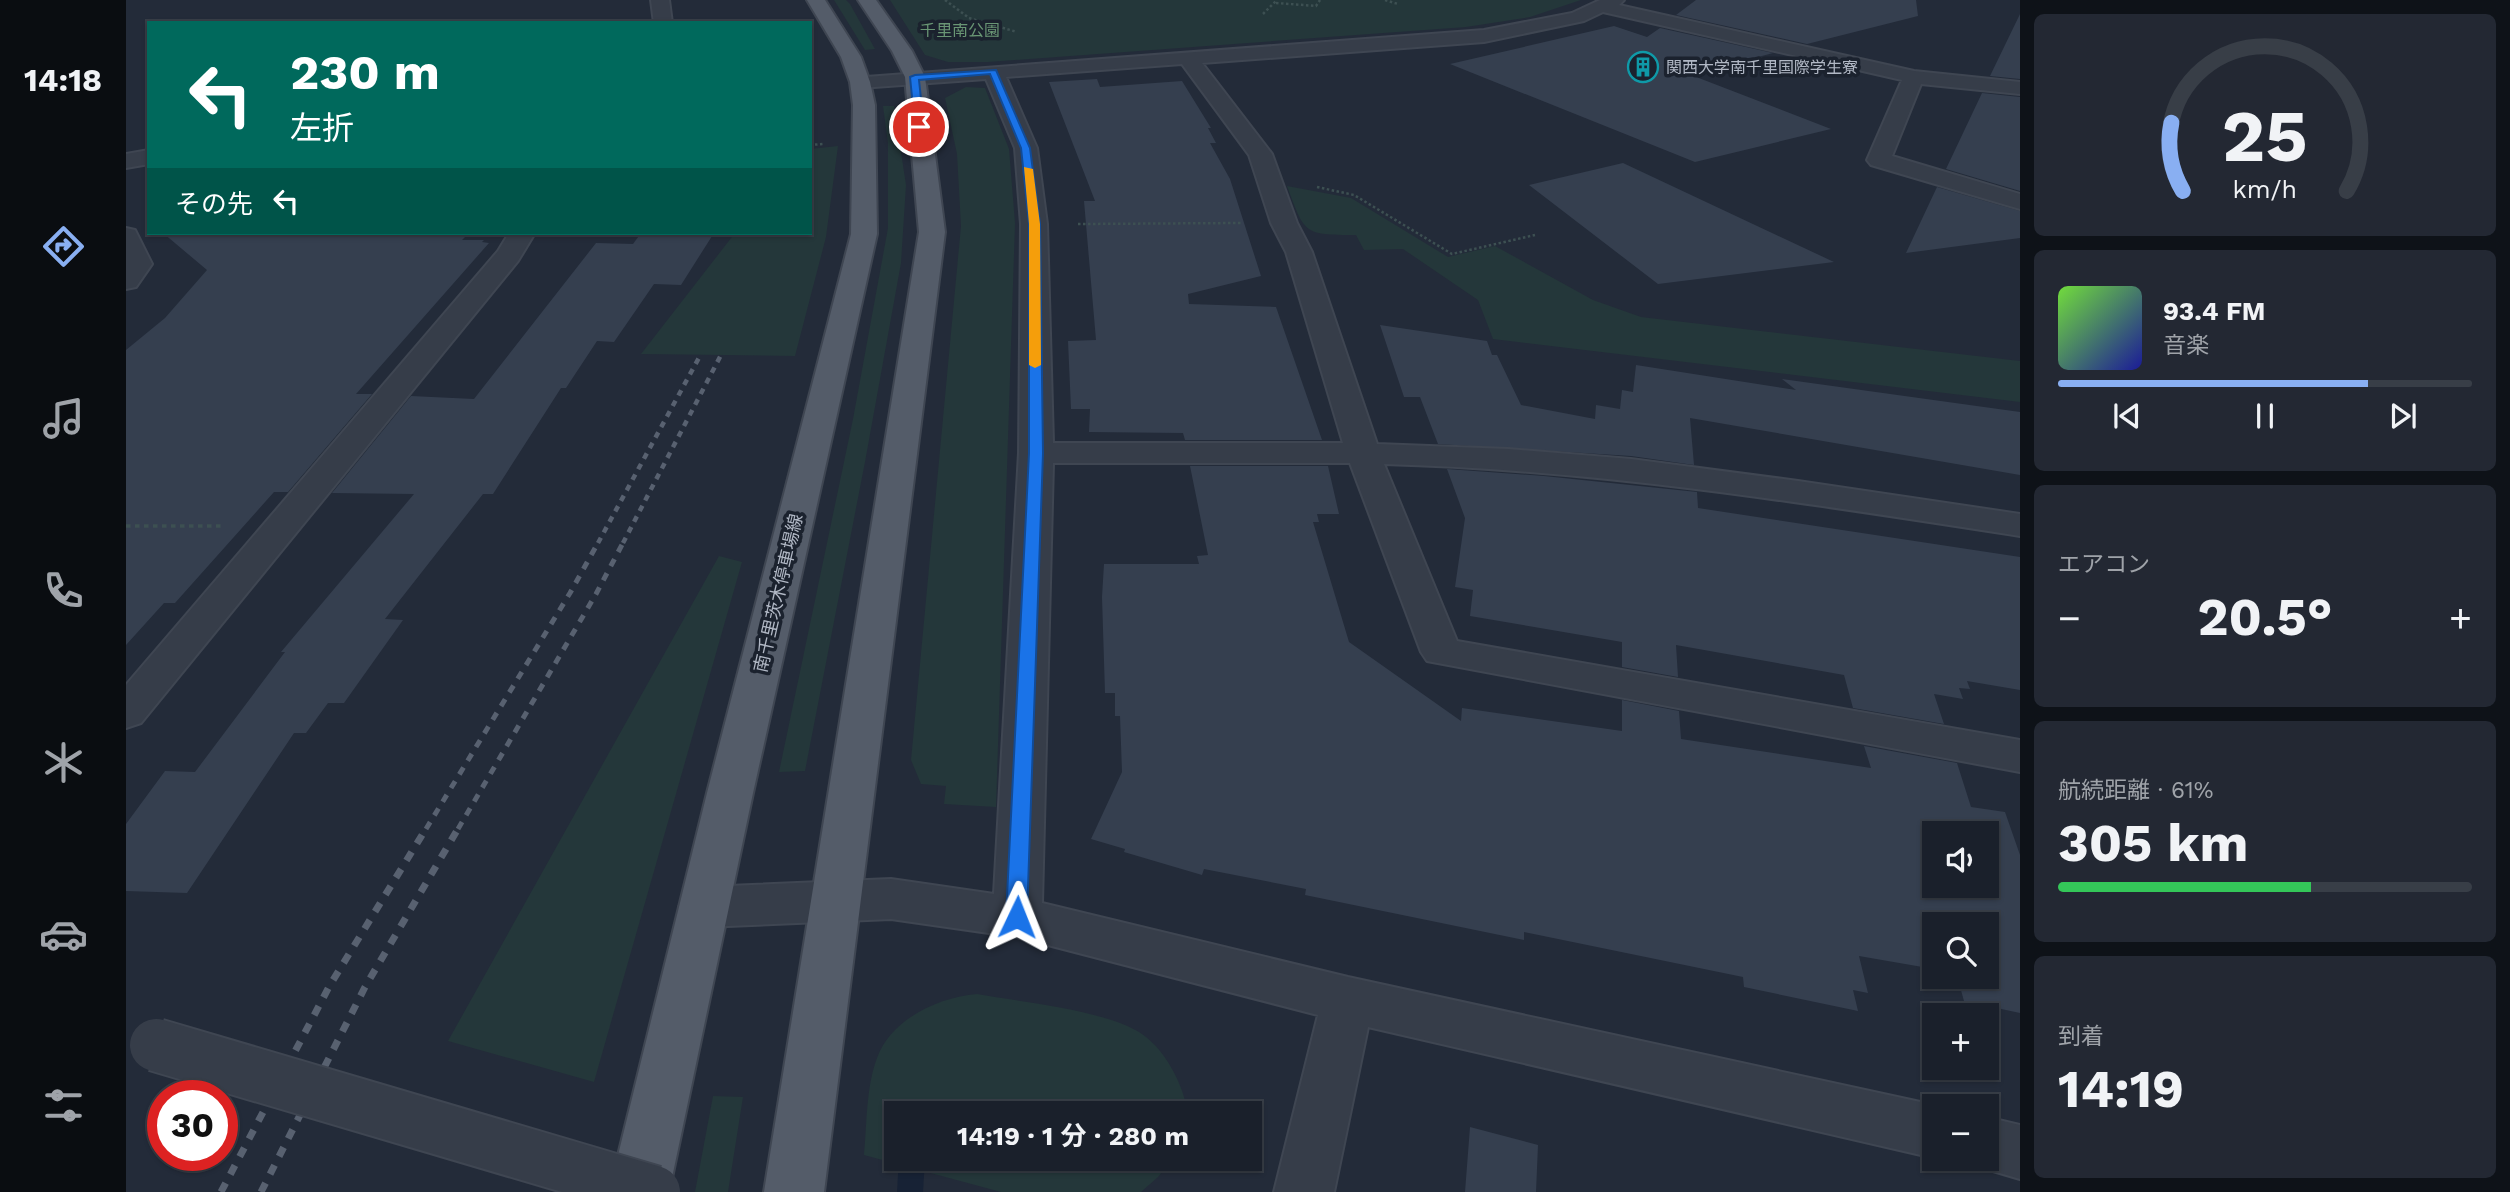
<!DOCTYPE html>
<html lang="ja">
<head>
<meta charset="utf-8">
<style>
  :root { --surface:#1a202b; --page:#232833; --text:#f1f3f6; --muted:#9fa3a9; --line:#383e47; --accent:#89aff2 }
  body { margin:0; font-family:"Work Sans","Noto Sans JP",sans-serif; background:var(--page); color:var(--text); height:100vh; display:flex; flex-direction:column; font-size:26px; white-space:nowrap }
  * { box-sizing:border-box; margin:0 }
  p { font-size:23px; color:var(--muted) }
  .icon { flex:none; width:38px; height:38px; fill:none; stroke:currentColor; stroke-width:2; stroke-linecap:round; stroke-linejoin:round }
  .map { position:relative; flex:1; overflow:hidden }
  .drawer { display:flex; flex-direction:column; gap:14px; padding:14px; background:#0e1218; width:490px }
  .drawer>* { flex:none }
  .hud { position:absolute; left:21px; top:21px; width:665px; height:214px; border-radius:0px; box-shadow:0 2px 5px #0004,0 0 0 2px var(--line); background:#00695c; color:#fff; overflow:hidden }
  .controls { position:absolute; left:1796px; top:821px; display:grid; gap:14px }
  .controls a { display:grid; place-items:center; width:77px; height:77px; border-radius:0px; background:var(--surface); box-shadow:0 2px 5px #0004,0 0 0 2px var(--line); font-size:35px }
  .speed { position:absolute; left:21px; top:1080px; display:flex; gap:14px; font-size:35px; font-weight:700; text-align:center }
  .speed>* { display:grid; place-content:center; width:91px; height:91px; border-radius:50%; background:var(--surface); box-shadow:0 2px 5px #0004,0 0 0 2px var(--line); line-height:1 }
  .speed .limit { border:10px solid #d22; background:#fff; color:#111 }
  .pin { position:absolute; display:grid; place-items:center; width:60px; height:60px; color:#fff; margin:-30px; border:4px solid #fff; border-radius:50%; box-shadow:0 2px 7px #0007 }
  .me { position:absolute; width:77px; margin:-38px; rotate:2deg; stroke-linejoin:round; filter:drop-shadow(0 0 5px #0008) }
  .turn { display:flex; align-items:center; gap:24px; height:147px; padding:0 28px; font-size:32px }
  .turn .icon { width:91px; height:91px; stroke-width:2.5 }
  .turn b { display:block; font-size:49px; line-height:60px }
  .then { display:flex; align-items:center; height:66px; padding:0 28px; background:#0003; gap:14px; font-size:26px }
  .big { font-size:52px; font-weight:700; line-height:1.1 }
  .drawer .card { flex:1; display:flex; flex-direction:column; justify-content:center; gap:10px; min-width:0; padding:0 24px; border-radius:10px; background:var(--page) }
  .drawer .dial { align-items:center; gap:0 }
  .dial svg { height:182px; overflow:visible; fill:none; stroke:var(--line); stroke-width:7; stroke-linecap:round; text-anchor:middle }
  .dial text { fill:var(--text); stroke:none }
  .song { display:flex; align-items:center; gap:21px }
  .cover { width:84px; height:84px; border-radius:10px; background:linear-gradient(135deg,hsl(100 70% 55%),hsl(240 70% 35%)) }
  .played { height:7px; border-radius:4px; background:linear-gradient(90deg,var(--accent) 75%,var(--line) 75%) }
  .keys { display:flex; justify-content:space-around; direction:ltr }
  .heat { display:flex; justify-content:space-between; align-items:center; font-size:38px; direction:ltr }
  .charge { height:10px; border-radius:5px; background:linear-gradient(90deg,#34c759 61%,var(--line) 0) }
  .trip { position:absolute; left:758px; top:1101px; width:378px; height:70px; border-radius:0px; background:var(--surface); box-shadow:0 2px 5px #0004,0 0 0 2px var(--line); font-weight:700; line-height:70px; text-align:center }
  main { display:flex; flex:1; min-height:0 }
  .tabs { display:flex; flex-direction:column; width:126px; justify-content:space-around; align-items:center; background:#0a0d11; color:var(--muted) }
  .tabs .icon { width:49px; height:49px }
  .tabs .current { color:var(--accent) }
  .tabs b { font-size:32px; color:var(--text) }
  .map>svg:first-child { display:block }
  .green { fill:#24373a }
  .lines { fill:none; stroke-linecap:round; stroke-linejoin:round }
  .stream { fill:#172235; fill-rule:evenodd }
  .building { fill:#353f4f; fill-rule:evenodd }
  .minor-casing { stroke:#3f4652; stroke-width:4 }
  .major-casing { stroke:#3f4652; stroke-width:4 }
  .path-far1 { stroke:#3d5052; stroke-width:2.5; stroke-dasharray:2.5 2.5; stroke-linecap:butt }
  .path { stroke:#3d5052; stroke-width:3.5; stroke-dasharray:4.5 4.5; stroke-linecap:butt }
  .minor { fill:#363d49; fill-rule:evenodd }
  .major { fill:#545c69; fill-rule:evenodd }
  .rail-far2 { stroke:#586170; stroke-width:4.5; stroke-dasharray:6 6; stroke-linecap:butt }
  .rail-far1 { stroke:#586170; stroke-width:5; stroke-dasharray:8 8; stroke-linecap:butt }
  .rail { stroke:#586170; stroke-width:7; stroke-dasharray:10 10; stroke-linecap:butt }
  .minor-bridge-casing { stroke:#3f4652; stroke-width:56; stroke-linecap:butt }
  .minor-bridge { stroke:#363d49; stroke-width:52 }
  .route { fill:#1a73e8; stroke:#114b97; stroke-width:2 }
  .slow { fill:#f59e0b }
  .labels { text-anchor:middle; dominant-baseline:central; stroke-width:7; stroke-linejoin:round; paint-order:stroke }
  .far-park-label { font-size:16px; fill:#699574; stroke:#1b222e }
  .far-poi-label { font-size:16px; fill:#b1b8c5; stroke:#1b222e; text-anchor:start }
  .street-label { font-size:18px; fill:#b1b8c5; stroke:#1b222e }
</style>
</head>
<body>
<main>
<nav class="tabs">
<b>14:18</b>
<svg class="icon current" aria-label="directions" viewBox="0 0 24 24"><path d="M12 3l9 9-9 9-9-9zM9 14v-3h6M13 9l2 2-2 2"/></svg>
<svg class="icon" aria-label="music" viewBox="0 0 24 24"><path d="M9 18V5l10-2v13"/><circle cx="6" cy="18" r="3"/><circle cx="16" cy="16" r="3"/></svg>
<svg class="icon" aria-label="phone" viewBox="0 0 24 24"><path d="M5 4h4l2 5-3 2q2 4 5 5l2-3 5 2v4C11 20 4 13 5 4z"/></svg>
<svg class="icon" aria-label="climate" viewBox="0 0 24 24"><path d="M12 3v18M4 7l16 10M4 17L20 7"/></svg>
<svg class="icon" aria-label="car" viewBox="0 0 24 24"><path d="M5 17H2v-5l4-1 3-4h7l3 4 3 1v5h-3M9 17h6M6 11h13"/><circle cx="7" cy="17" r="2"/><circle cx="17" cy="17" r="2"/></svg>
<svg class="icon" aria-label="filters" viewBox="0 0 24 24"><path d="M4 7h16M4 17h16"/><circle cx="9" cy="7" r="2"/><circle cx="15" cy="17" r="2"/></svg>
</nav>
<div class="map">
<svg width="1894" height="1192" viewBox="0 0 1894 1192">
  <rect width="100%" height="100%" fill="#232b39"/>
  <path class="green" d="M708 0H720L724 4 749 49 739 50Z
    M764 0H1455L1404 17 1340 27 862 62H822L799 55Z
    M840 87 859 88 883 149 889 223 870 807 818 804 820 786 795 784 785 760 835 226 831 154 819 98Z
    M757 106H768L780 185 775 263 739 462 679 771 653 772 727 419 762 228V143Z
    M712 146 700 237 669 356 515 354 609 233H684V149Z
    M1161 186 1225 198 1322 257 1369 246 1467 300 1515 317 1894 361V402L1367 339 1352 300 1277 249 1238 250 1230 235C1177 235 1179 234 1161 186Z
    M593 556 616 562 468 1082 322 1041Z
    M851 994C895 1002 977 1010 1013 1032 1039 1048 1057 1084 1062 1113H770V1158L1046 1159 1032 1177 1015 1192H875L738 1155C741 1124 740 1087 751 1058 765 1019 813 997 851 994Z
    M587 1096 617 1097 602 1192H569Z"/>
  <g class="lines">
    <path class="stream" d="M773 1158H799L797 1192H771Z"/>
  </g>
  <path class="building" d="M1570 0H1790L1792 16 1681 44 1550 15Z
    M1894 14V79L1864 76Z
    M1488 26 1521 37 1534 28 1647 53 1565 75 1705 129 1569 162 1324 64Z
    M971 79 974 87 1056 81 1085 128H1082L1090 143H1084L1104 179 1135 276 1062 294 1063 304 1150 307 1196 440H1059L1057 433 963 432 964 409H945L942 341 970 340 958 201H969L923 82Z
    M1856 93 1894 97V191L1820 169Z
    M1497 163 1708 262 1532 284 1403 185Z
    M1811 187 1894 211V238L1780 253Z
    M37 233H343L336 240H358L356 242 363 243 230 394H246L162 492H148L49 603H38L0 645V350L39 318 81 270Z
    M515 233H588L555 285 528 284 488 342 471 341 440 388H435L367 494H357L259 619 277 620 218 703H202L180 733H168L61 893 0 891V824L39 771 69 772 159 652H155L288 494 206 493 285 396 348 399 470 243 507 244Z
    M1254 325 1361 341 1366 355H1371L1395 405 1469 419 1470 405 1494 409 1496 390 1507 392 1510 365 1670 390 1656 379 1894 412V475L1564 418 1568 465 1505 456 1312 444 1294 397H1278Z
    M1064 466H1202L1213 514H1191L1193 522H1187L1223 642 1335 721 1336 708 1496 731V700L1553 711 1555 739 1745 768 1738 746 1831 763 1845 807 1879 812 1894 855V1013L1838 1001 1831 976H1860V924H1808V969L1733 956 1742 993 1727 990 1732 1011 1618 987 1617 977 1398 932V940L1179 895 1180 889 1078 869 1076 875 998 852 999 849 965 839 996 772 994 716H989V693H979L976 597 978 564H1073L1071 556 1082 555ZM1808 833H1860V886H1808Z
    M1321 469 1418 476 1571 492 1572 508 1894 557V690L1841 681 1844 689 1833 688 1837 699 1808 694 1818 724 1727 708 1718 675 1550 645 1552 677 1496 667V642L1344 616 1347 590 1329 587 1339 518Z
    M1344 1127 1412 1145 1410 1192H1339Z"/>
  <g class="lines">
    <g class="minor-casing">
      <path id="minor" d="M525 0H543L546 23H528Z
        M1474 0H1498L1493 5 1788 71 1894 82V94L1795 84 1766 156 1894 194V209L1745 165 1741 160 1776 80 1477 12 1458 21 1358 42 1076 63 1146 154 1171 223 1186 252 1251 444 1382 449 1505 459 1672 481 1894 514V536C1682 503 1473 470 1258 464L1331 641 1894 740V772L1301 661 1295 652 1224 463H927L916 903 1222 977 1808 1105V1158L1242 1027 1208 1192H1148L1192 1015 891 937 765 919 578 927 561 921 553 907 561 893 578 887 765 879 868 894 893 453 895 224 889 148 860 79 734 88 727 86 724 82 727 78 1358 30 1446 13ZM1056 64 1123 155 1145 223 1160 252 1217 443H927L921 224 911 148 880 77Z
        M23 150V164L0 168V154Z
        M0 228 9 230 26 264 10 287 0 289Z
        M383 233H409L392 261 15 723 0 728V685L372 251Z
        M1860 1117 1894 1125V1179L1840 1163 1838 1158H1860Z"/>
    </g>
    <g class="major-casing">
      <path id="major" d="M681 0H699L735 57 744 82 749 105 751 234 627 793 543 1192H483L581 793 725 234 727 105 724 82 715 57Z
        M732 0H750L786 51 799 77 819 232 698 1192H638L793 232 779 77 766 51Z"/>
    </g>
    <path class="path-far1" d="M819 0 843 18 891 32
      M1259 0 1272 4
      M1150 3 1190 6 1194 0
      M1137 14 1151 0
      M684 145 697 144
      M1191 187 1228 195 1326 254 1409 235
      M952 224 1115 223"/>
    <path class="path" d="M0 526H96"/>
    <use href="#minor" class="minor"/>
    <use href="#major" class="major"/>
    <path class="rail-far2" d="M472 543 575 354
      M497 543 595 355"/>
    <path class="rail-far1" d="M300 829 444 593 473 541
      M332 829 470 594 498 541"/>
    <path class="rail" d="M95 1192 204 985 301 827
      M135 1192 239 987 333 827"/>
    <g class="minor-bridge-casing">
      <path id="minor-bridge" d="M30 1045 528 1192"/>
    </g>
    <use href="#minor-bridge" class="minor-bridge"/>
  </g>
  <path class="route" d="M870 70 904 148 914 224 917 453 901 917 898 923 891 926 883 923 880 917 903 453V224L895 148 864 74 793 80 798 127 793 130 789 127 784 77 789 75Z"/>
  <path class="slow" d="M898 167 907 169 914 224 915 365 909 368 903 365V224Z"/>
  <defs>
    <g id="building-ring" transform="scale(1.575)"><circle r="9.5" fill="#1b222e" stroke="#0f9aa8" stroke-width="1.5"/><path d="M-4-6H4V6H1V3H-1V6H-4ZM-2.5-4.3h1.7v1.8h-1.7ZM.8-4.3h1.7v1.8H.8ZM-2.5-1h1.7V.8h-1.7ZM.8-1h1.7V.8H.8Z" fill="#0f9aa8"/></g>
  </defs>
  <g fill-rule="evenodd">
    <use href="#building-ring" x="1517" y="67"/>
  </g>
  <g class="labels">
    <g class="far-park-label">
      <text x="834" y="30">千里南公園</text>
    </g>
    <g class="far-poi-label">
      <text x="1540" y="67">関西大学南千里国際学生寮</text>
    </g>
    <g class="street-label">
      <text transform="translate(652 593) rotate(-77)">南千里茨木停車場線</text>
    </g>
  </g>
</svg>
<div class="controls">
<a><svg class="icon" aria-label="sound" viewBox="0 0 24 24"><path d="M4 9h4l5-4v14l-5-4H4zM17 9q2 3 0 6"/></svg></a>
<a><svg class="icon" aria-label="search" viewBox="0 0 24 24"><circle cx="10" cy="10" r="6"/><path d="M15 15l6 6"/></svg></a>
<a>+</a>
<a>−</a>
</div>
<div class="speed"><div class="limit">30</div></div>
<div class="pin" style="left:793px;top:127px;background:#d93025"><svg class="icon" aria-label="arrive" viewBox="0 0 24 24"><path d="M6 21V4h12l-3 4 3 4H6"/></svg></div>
<svg class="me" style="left:891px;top:917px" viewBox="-20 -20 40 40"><path d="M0-17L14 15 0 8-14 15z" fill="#1a73e8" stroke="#fff" stroke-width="4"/></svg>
<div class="trip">14:19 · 1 分 · 280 m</div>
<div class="hud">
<div class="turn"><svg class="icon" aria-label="left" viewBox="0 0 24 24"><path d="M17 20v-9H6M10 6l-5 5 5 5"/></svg><div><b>230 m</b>左折</div></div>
<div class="then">その先<svg class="icon" aria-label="left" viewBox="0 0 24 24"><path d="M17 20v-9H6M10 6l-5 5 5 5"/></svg></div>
</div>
</div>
<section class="drawer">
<div class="card dial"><svg viewBox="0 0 100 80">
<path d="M14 69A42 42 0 1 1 86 69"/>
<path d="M14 69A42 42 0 0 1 9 39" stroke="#89aff2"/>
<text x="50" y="56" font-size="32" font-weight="700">25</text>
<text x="50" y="72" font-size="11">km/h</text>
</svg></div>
<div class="card">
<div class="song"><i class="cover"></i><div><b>93.4 FM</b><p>音楽</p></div></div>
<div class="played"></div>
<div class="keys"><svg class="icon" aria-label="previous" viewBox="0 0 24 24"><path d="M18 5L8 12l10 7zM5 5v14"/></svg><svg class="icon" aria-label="pause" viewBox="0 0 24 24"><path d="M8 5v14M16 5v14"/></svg><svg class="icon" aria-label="next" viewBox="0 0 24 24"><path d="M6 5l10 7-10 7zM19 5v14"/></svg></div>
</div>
<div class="card"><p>エアコン</p>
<div class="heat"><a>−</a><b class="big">20.5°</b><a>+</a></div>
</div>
<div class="card"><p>航続距離 · 61%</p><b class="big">305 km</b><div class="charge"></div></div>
<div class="card"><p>到着</p><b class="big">14:19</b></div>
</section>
</main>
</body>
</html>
